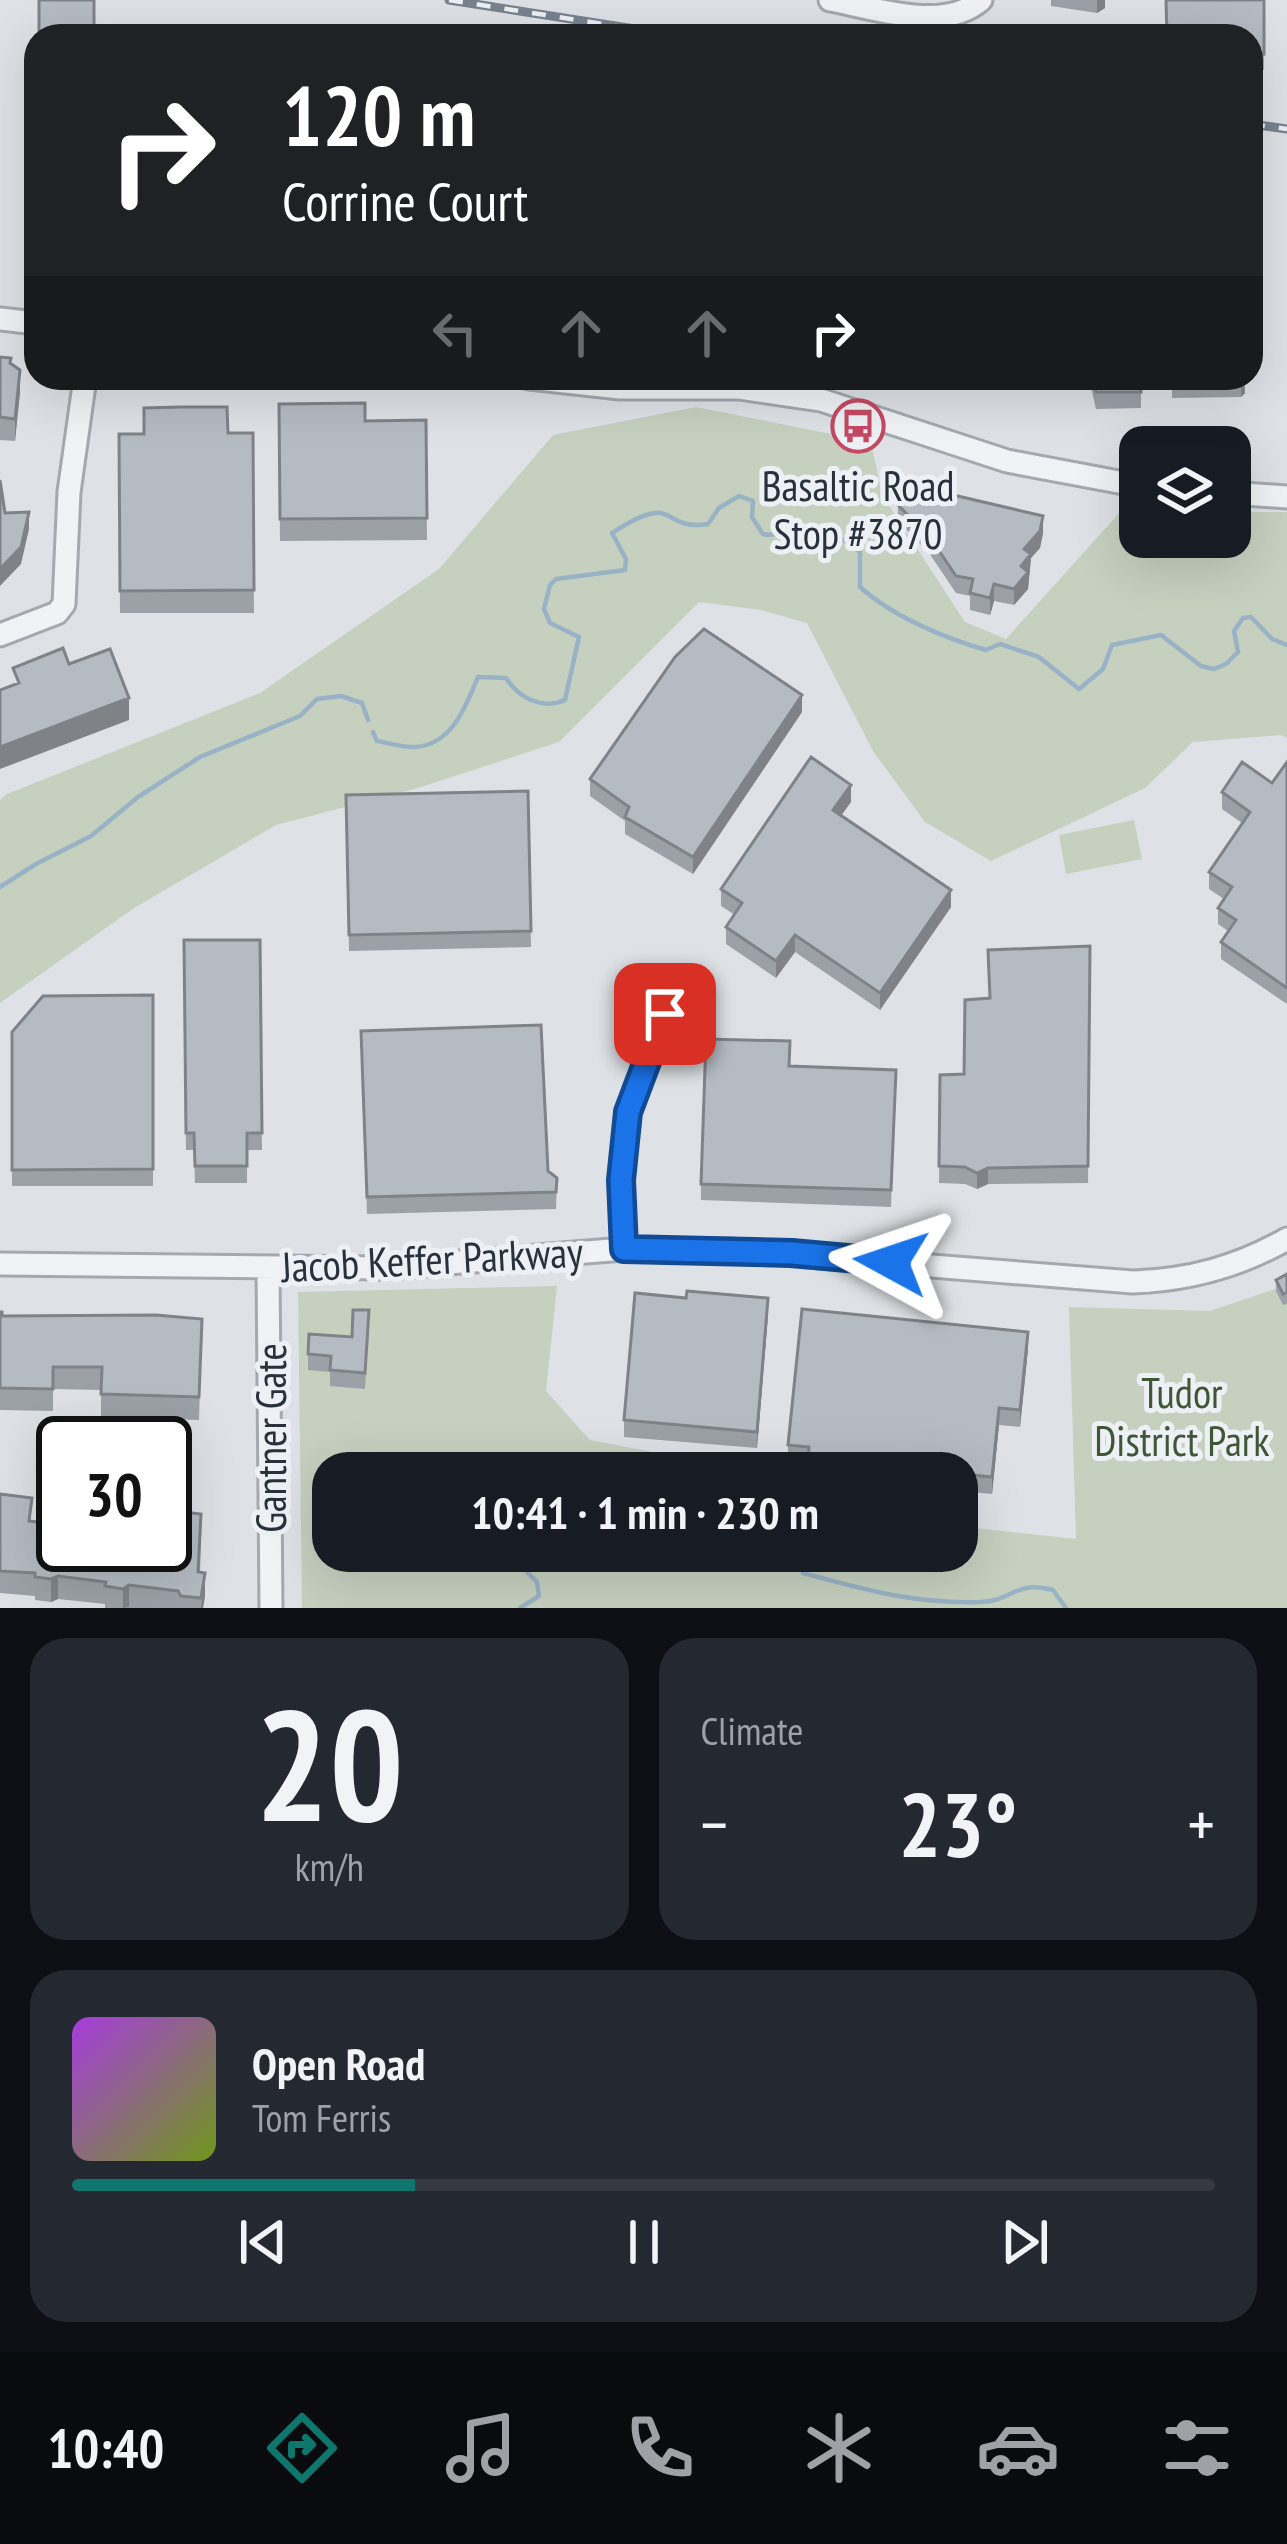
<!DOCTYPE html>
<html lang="en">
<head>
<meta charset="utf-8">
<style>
  :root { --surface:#171b24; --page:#242831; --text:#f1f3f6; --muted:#9ea1a6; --line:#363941; --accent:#0f766e }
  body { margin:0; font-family:"PT Sans Narrow",sans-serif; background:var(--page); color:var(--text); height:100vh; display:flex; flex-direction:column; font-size:45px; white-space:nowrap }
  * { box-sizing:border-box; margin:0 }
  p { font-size:39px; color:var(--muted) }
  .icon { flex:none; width:66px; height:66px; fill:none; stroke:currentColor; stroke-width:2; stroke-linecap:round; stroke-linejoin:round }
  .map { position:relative; height:1608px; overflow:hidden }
  .panel { display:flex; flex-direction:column; gap:30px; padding:30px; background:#0d0f14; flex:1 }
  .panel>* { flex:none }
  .hud { position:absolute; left:24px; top:24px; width:1239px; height:366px; border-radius:36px; box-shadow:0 12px 48px #0002; background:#202124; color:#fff; overflow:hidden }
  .fabs { position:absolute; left:1119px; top:426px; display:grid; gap:24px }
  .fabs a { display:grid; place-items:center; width:132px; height:132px; border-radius:24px; background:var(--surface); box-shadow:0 12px 48px #0002; font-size:60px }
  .speed { position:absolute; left:36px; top:1416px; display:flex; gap:24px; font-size:60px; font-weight:700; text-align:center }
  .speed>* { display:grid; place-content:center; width:156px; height:156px; border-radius:50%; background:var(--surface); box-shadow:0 12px 48px #0002; line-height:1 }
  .speed .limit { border:6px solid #111; border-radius:18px; background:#fff; color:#111 }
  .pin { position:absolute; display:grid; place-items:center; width:102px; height:102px; color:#fff; margin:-51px; border-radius:24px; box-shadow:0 6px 18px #0006 }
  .me { position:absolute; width:132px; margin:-66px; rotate:275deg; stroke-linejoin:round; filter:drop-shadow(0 0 9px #0008) }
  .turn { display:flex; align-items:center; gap:42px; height:252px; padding:0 60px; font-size:54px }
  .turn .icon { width:156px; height:156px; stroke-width:2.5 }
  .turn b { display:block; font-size:84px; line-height:102px }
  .lanes { display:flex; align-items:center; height:114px; padding:0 60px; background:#0003; justify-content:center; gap:60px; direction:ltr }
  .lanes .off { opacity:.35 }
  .big { font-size:90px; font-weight:800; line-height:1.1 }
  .panel .card { flex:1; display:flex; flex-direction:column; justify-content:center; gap:18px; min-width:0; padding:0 42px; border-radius:36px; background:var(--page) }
  .panel .dial { align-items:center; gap:0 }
  .dial b { font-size:156px; line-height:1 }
  .song { display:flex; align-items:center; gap:36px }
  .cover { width:144px; height:144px; border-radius:18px; background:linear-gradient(135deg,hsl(280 70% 55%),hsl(80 70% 35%)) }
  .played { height:12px; border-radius:6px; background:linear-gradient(90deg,var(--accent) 30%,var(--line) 30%) }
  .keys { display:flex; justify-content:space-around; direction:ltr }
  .heat { display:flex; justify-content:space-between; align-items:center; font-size:66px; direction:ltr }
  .panel .tiles { flex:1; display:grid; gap:30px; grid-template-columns:1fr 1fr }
  .card:last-child { grid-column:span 2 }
  .trip { position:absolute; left:312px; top:1452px; width:666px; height:120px; border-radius:36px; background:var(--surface); box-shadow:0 12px 48px #0002; font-weight:800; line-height:120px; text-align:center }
  .menu { display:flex; height:192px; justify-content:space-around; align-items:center; background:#090b0e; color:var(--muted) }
  .menu .icon { width:84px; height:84px }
  .menu .on { color:var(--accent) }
  .menu b { font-size:54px; color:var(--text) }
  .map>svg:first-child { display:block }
  .green { fill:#c5d0bf }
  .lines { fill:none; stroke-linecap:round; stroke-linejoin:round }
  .stream { stroke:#9ab2c5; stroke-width:4.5 }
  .minor-casing { stroke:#a4a9b0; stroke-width:27 }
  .minor { stroke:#f0f2f5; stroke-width:21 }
  .rail-casing { stroke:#78828f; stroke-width:9 }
  .rail { stroke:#edf0f4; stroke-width:4.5; stroke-dasharray:14; stroke-linecap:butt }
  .wall { fill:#9ca1a8 }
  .shaded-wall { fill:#7f8388 }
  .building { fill:#b5bbc3; stroke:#7f8388; stroke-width:3 }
  .route-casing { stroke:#114b97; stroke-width:30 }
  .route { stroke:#1a73e8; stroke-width:21 }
  .labels { text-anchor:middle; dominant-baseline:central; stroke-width:10; stroke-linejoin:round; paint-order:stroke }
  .poi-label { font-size:42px; fill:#28313c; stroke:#edf0f4 }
  .street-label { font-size:42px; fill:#28313c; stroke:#edf0f4 }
  .park-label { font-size:42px; fill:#3f5736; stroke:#edf0f4 }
</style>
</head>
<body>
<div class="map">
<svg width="1287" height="1608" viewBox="0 0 1287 1608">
  <rect width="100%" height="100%" fill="#dee2e6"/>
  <path class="green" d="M696 407 871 442 882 495 965 622 1006 639 1121 511H1140V537H1230V512H1287V738L1281 735 1193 742 1145 788 991 861 925 822 873 751 807 623 761 610 699 602 559 742 418 788 276 825 134 908 0 1003V800L7 794 260 693 439 569 553 435Z
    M1134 820 1142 859 1066 874 1059 835Z
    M1287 1285V1608H302L298 1292 557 1286 546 1391 590 1440 764 1473H333V1551H957V1526L1076 1539 1069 1307 1210 1311Z"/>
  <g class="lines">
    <path class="stream" d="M373 732 377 741C389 743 404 748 416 747 453 744 466 705 478 677L506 678C519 698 542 710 565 700L579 637 550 623 544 609 550 585 556 579 625 570 626 559 612 533C679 489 659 532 708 524L719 508 739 496 753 501 752 517 763 534C776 537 780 531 793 529 817 525 843 536 860 552V587C892 616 944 638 986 650L1000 644 1039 657 1079 689 1103 669 1112 645 1161 635 1201 666 1214 669 1226 664 1238 652 1234 631 1243 618 1251 617 1272 639 1287 645
      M0 887 36 864 91 836 138 797 200 757 300 716 317 699 341 696 362 703 368 720
      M780 1551 801 1560 803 1573C866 1590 915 1604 981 1602 1013 1601 1014 1580 1053 1590L1066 1608
      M520 1608 539 1596 537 1582 520 1565 525 1551"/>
    <g class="minor-casing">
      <path id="minor" d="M830 0C874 8 944 33 981 0
        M0 319 36 323
        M529 378 620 388H739L821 400 1007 461 1140 486
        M1230 493 1287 497
        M0 635 57 613 64 604 69 492 85 378
        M624 1249 621 1180 628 1112 665 1014 650 998
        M0 1264 386 1268 624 1249 731 1250 1133 1282C1189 1280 1238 1267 1287 1239
        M268 1268 271 1608"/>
    </g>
    <use href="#minor" class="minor"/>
    <g class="rail-casing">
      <path id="rail" d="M449 0 680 36
        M1251 124 1287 129"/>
    </g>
    <use href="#rail" class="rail"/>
  </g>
  <path class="wall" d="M1051 0H1105V8L1097 13 1051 6Z
    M1264 0V70L1251 69V36Z
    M0 357 11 364 20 392 15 441 0 440Z
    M1028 378H1144V386H1141V408L1096 409 1091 387 1028 388Z
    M1172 378H1245V393L1241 397 1172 398Z
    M279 404 365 421 426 420 427 540 280 541Z
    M253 433 254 613H120L119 434Z
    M898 505 1043 533 1040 548 1031 558 1028 589 1014 605 994 601 990 615 970 610V596L956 593 929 553 898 521Z
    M802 712 693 874 625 834V821L590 796V779Z
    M1287 762V1004L1221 959V942L1228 931 1218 924V908L1224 899 1209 889V872L1242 823 1222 809V792L1272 783Z
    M528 791 531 947 349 951 346 795Z
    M851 802 841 815 951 907 880 1010 795 952 776 978 726 944V927L735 915 721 906V889Z
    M184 940H260L262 1150H247V1183H195L194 1150H186Z
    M1090 946 1088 1183 988 1184 977 1189 965 1184 939 1183 940 1075 964 1074 989 998Z
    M153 995V1186H12V1032Z
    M361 1031 557 1178 556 1209 367 1214Z
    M790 1066 896 1070 891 1207 701 1200V1184Z
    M1287 1274V1304L1283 1305 1276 1291V1280Z
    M0 1312 2 1316 202 1319 199 1420 101 1417V1390L53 1389V1411L0 1410Z
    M768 1315 757 1448 624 1437V1420Z
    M369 1326 365 1389 330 1386V1372L308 1370V1354L352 1337Z
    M1028 1349 1020 1427 999 1425 992 1494 971 1492 969 1508 957 1507V1473H808V1463L788 1461V1445Z
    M0 1494 32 1521 201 1536 200 1573 205 1596 203 1608H105V1604L58 1599 51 1602 35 1600V1596L0 1593Z"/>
  <path class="shaded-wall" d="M1097 0H1105V8L1097 13Z
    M20 370V392L15 441V419Z
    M1243 378 1245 393 1241 397V380Z
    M29 512V529L21 564 0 586V569Z
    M1043 516V533L1040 548 1031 558 1028 589 1014 605V589L1024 549Z
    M994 584V601L990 615V598Z
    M802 695V712L693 874V857Z
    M129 698V720L0 769V747Z
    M851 785V802L833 827V810Z
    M951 890V907L880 1010V993Z
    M795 935V952L776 978V961Z
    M988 1168V1184L977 1189V1173Z
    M768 1298V1315L757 1448V1432Z
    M1028 1332V1349L1020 1427V1410Z
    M999 1408V1425L992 1494V1477Z
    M205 1573V1596L203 1608H201Z
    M58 1576V1599L51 1602V1579Z
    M129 1585V1607L123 1608V1589Z"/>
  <path class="building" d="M39 0H94V36H39Z
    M1166 0H1264V54L1251 52V36H1167Z
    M0 357 11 358 10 363 20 370 15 419 0 417Z
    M1093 378H1140L1141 392H1096Z
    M1172 378H1243L1241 380 1172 381Z
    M365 403V421L426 420 427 518 280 519 279 404Z
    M180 407H227L228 433H253L254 590 120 591 119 434H144V408Z
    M0 480 5 513 29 512 21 547 0 569Z
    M902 483 1043 516 1040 531 1024 549 1031 554 1021 566 1028 572 1014 589 994 584 990 598 970 593 973 579 956 576 929 536 898 505Z
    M704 629 802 695 693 857 625 817 629 807 590 779 675 657Z
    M63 648 69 664 110 649 129 698 0 747V690L19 683 13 668Z
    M811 757 851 785 833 810 951 890 880 993 795 935 776 961 726 927 742 903 721 889Z
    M1242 762 1272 783 1287 762V988L1221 942 1236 920 1218 908 1232 887 1209 872 1250 812 1222 792Z
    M528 791 531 931 349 935 346 795Z
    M184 940H260L262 1133H247V1166H195L194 1133H186Z
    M1090 946 1088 1166 988 1168 977 1173 965 1167 939 1166 940 1075 964 1074 965 1000 990 998 988 950Z
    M153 995V1169L12 1170V1032L43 996Z
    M541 1025 548 1171 557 1178 556 1192 367 1197 361 1031Z
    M706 1039 790 1041 789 1066 896 1070 891 1190 701 1184Z
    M1287 1274V1292L1283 1294 1276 1280Z
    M687 1291 768 1298 757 1432 624 1420 635 1293 686 1298Z
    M802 1309 1028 1332 1020 1410 999 1408 992 1477 971 1475 969 1491 957 1490V1473H835L808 1459 809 1447 788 1445Z
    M353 1310H369L365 1373 330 1370 331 1356 308 1354 309 1334 352 1337Z
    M0 1312H2V1316L156 1315 202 1319 199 1397 101 1394 102 1367H53V1389L0 1388Z
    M0 1494 32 1498 29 1521 63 1525V1545H165V1510L201 1514 198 1572 205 1573 201 1598 181 1596 178 1591 129 1585 123 1589 105 1586 106 1582 58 1576 51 1579 35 1577V1573L0 1571Z"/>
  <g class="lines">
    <g class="route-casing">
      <path id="route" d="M665 1014 628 1112 621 1180 624 1249 792 1253 891 1262"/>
    </g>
    <use href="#route" class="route"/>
  </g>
  <defs>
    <g id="bus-ring" transform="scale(2.7)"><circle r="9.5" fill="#edf0f4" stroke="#c54964" stroke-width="1.5"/><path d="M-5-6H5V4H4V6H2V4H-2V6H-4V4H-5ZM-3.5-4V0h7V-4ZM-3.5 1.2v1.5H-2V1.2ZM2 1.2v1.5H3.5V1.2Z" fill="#c54964"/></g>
  </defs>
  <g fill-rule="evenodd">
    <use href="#bus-ring" x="858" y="426"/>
  </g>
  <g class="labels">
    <g class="poi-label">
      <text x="858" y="485">Basaltic Road<tspan x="858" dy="48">Stop #3870</tspan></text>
    </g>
    <g class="street-label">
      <text transform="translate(432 1259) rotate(-3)">Jacob Keffer Parkway</text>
      <text transform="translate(270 1438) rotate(-90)">Gantner Gate</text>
    </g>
    <g class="park-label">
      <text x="1182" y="1392">Tudor<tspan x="1182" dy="48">District Park</tspan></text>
    </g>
  </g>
</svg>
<div class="fabs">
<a><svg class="icon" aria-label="layers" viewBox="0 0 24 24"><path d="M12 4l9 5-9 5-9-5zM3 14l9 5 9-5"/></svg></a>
</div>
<div class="speed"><div class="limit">30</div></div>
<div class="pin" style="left:665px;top:1014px;background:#d93025"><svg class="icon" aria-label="arrive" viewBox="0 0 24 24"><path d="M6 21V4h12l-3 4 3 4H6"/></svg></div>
<svg class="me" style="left:891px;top:1262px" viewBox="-20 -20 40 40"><path d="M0-17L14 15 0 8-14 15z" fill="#1a73e8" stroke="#fff" stroke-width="4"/></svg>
<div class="trip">10:41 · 1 min · 230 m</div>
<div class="hud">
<div class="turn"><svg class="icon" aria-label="right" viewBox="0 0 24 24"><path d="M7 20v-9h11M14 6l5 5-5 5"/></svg><div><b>120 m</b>Corrine Court</div></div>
<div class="lanes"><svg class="icon off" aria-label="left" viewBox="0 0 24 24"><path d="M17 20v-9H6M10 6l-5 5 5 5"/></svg><svg class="icon off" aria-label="ahead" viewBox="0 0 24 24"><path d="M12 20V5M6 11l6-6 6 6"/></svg><svg class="icon off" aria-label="ahead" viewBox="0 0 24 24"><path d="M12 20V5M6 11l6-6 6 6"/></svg><svg class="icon" aria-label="right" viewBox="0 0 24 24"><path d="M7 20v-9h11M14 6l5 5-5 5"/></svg></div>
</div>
</div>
<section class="panel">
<div class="tiles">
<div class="card dial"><b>20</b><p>km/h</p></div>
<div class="card"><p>Climate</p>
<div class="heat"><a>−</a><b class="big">23°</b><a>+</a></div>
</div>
<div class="card">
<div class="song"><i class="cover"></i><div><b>Open Road</b><p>Tom Ferris</p></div></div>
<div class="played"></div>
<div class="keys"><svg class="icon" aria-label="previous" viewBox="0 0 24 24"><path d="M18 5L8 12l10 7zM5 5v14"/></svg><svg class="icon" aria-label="pause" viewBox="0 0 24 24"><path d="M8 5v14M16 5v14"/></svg><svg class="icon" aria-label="next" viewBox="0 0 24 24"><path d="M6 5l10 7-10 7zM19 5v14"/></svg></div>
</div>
</div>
</section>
<nav class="menu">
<b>10:40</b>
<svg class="icon on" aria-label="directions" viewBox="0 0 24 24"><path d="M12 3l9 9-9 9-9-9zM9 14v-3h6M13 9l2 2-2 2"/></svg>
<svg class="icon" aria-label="music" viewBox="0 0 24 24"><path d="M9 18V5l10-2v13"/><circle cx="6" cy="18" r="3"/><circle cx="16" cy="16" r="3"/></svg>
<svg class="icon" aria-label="phone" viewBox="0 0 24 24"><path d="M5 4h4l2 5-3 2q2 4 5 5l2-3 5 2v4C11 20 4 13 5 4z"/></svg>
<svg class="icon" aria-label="climate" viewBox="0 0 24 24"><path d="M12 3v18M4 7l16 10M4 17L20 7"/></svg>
<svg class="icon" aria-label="car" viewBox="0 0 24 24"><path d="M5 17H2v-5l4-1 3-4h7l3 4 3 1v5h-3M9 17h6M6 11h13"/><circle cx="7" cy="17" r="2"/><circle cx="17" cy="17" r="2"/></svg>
<svg class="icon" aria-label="filters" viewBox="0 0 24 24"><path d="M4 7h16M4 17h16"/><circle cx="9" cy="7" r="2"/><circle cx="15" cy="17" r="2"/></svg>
</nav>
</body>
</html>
